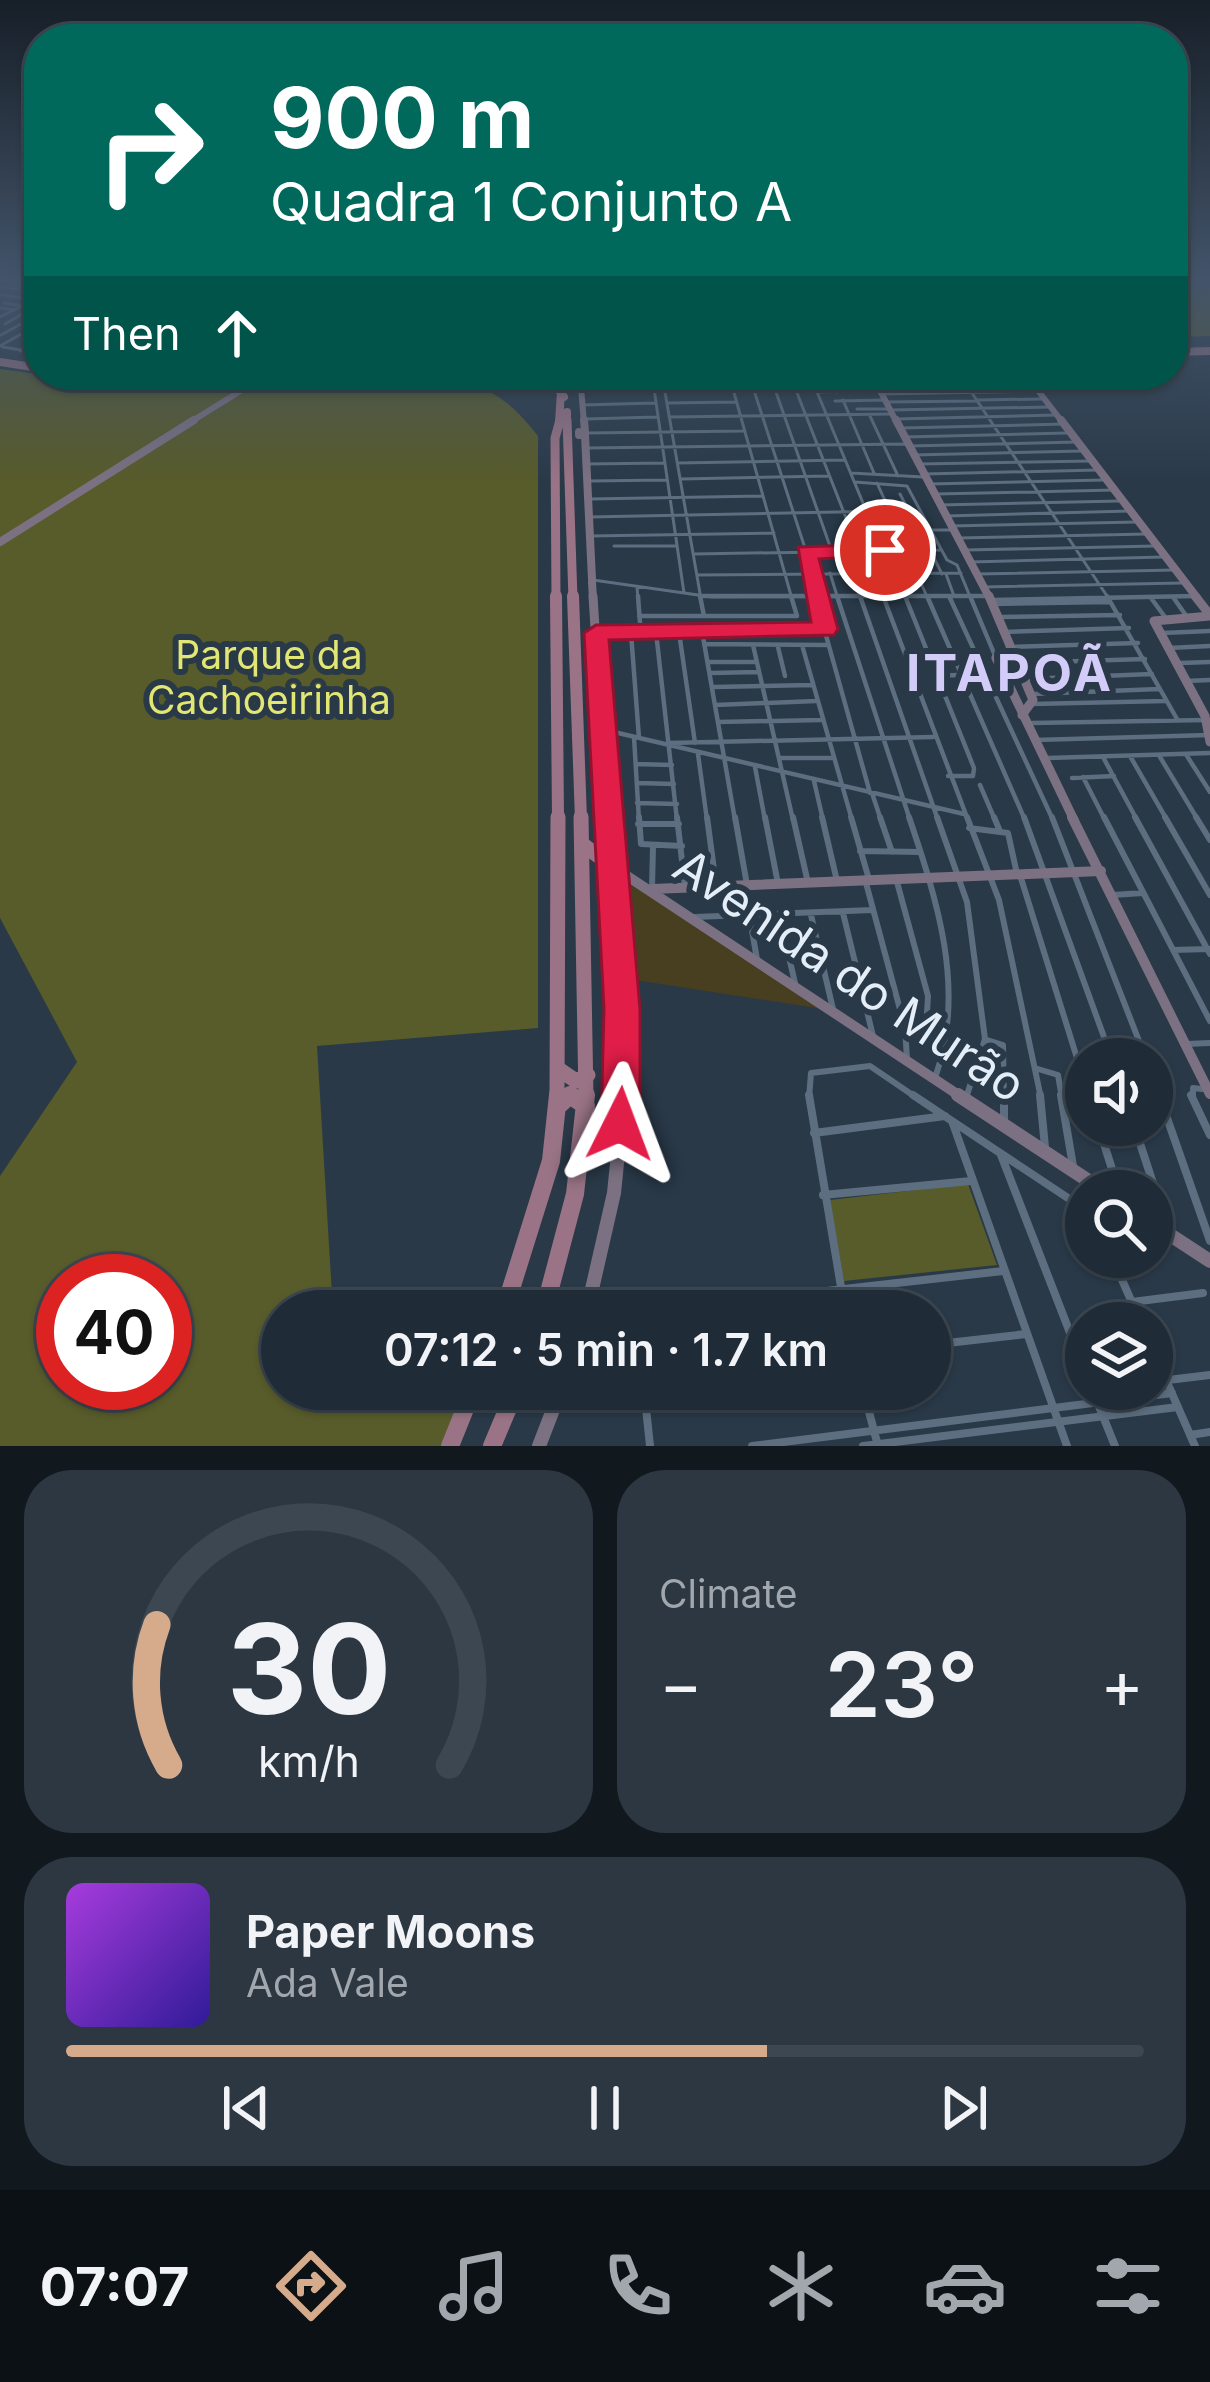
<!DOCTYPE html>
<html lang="en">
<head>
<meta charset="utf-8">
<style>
  :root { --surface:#1f2b36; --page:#2c3742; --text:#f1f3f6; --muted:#a1a7ad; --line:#3c4751; --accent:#d6ab8b }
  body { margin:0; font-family:Inter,sans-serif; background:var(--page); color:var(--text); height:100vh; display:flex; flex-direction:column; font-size:45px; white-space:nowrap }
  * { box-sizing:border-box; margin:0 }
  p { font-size:39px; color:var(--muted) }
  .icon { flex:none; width:66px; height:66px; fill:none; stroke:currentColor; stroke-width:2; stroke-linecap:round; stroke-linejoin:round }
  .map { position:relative; height:1446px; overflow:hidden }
  .drawer { display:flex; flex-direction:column; gap:24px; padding:24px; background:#11181e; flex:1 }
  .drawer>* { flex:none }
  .hud { position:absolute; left:24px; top:24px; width:1164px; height:366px; border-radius:48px; box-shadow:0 3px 9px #0004,0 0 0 3px var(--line); background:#00695c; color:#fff; overflow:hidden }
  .controls { position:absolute; left:1065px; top:1038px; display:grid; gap:24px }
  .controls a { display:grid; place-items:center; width:108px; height:108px; border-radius:50%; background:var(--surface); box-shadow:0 3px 9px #0004,0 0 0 3px var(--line); font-size:60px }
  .speed { position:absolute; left:36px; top:1254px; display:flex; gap:24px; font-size:60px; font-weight:700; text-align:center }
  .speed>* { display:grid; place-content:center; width:156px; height:156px; border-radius:50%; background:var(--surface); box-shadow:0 3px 9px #0004,0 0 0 3px var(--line); line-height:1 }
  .speed .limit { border:18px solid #d22; background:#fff; color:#111 }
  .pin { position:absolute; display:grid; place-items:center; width:102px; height:102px; color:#fff; margin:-51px; border:6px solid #fff; border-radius:50%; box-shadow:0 3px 12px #0007 }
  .me { position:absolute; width:132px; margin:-66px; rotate:3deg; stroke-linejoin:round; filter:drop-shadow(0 0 9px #0008) }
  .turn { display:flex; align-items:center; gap:42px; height:252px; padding:0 48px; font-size:54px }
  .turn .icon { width:156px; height:156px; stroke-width:2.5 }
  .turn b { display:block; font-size:84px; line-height:102px }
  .then { display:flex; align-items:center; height:114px; padding:0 48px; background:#0003; gap:24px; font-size:45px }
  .big { font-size:90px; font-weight:600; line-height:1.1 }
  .drawer .tile { flex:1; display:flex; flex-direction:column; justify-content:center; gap:18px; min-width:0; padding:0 42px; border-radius:48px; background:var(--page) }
  .drawer .dial { align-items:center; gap:0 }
  .dial svg { height:312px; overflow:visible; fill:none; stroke:var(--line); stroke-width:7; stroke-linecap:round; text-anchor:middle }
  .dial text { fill:var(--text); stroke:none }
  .song { display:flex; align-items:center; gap:36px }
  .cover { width:144px; height:144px; border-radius:18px; background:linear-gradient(135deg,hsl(280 70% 55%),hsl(250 70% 35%)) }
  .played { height:12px; border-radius:6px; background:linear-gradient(90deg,var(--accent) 65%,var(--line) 65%) }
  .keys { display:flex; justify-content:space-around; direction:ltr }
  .heat { display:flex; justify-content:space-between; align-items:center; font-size:66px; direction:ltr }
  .drawer .tiles { flex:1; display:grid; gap:24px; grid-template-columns:1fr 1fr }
  .tile:last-child { grid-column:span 2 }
  .trip { position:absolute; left:261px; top:1290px; width:690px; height:120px; border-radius:60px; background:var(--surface); box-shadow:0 3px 9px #0004,0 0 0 3px var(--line); font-weight:600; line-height:120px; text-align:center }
  .tabs { display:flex; height:192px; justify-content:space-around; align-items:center; background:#0c1116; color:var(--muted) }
  .tabs .icon { width:84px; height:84px }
  .tabs .on { color:var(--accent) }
  .tabs b { font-size:54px; color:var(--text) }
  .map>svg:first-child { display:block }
  .green { fill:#585b2a; fill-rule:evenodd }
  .sand { fill:#473f1f }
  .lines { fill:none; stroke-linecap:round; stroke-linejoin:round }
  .street-far3 { stroke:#5c6e7f; stroke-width:3 }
  .street-far2 { stroke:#5c6e7f; stroke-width:4.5 }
  .street-far1 { stroke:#5c6e7f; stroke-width:6 }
  .street { stroke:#5c6e7f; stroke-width:8 }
  .secondary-far4 { stroke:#7b7182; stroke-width:6 }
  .secondary-far3 { stroke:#7b7182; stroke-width:8 }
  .secondary-far2 { stroke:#7b7182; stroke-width:9 }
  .secondary-far1 { stroke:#7b7182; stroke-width:10 }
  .secondary { stroke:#7b7182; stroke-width:14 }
  .primary-far4 { stroke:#9a7486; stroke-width:8 }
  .primary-far3 { stroke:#9a7486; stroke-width:9 }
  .primary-far2 { stroke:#9a7486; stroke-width:12 }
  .primary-far1 { stroke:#9a7486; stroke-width:15 }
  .primary { stroke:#9a7486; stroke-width:18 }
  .route { fill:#e11d48; stroke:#92132f; stroke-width:3 }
  .labels { text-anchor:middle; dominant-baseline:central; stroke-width:12; stroke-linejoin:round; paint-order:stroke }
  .park-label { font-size:39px; fill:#e2e773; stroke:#293948 }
  .near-street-label { font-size:48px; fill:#e4eef8; stroke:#293948 }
  .district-label { font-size:51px; font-weight:bold; letter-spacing:3px; fill:#d4ccf8; stroke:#293948 }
</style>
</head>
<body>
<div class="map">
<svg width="1210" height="1446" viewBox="0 0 1210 1446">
  <rect width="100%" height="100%" fill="#293948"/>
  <path class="green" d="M1173 282H1210V336L1173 337Z
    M0 369 72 379 428 375C483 385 503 391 538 436V1028L317 1046 333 1311H282V1389H435L476 1405 449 1446H0V1176L77 1062 0 918ZM63 1281H165V1383H63Z
    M968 1184 997 1265 844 1281 830 1200Z"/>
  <path class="sand" d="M617 876H621L823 1009 628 979Z"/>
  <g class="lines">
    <path class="street-far3" d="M19 286 31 287
      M0 287 39 292
      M0 295 39 300
      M4 303 39 308
      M1 308 14 310
      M0 317 22 306
      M5 324 31 309
      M1 335 39 314
      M0 346 39 324
      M3 347 39 353
      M20 351 39 335
      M652 375 684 593
      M662 375 701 599
      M729 375 792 599
      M749 375 813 573
      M770 375 832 552
      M790 375 859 551
      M810 375 892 573
      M829 375 837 392
      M845 375 853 391
      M861 375 868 391
      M960 375 1109 599
      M663 377 729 376
      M874 378 1024 375
      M581 379 652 377
      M878 386 1033 383
      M664 390 815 388
      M581 391 653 390
      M818 392 878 390
      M882 394 1038 391
      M843 400 874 473
      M976 400 1042 399
      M835 401 885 400
      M886 402 976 401
      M667 403 736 402
      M582 405 655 403
      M857 409H890
      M890 410 1051 407
      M870 416 898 476
      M669 417 892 414
      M585 419 657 417
      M895 419 1057 415
      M901 428 1064 424
      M587 433 743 431
      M904 437 1067 433
      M909 446 1077 442
      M585 448 908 444
      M913 455 1082 451
      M678 463 845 460
      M586 464 665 463
      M918 464 1092 461
      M851 473 923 477
      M924 474 1098 470
      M681 479 829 476
      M589 481 667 480
      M855 482 907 486 947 560 957 565 971 599
      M877 483 907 549
      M929 484 1103 480
      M900 494 928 548
      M935 494 1115 490
      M589 499 763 496
      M940 505 1120 501
      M946 516 1130 511
      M589 517 889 511
      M951 526 1138 522
      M931 530H953
      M590 536 774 533
      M958 538 1148 534
      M614 546H677
      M910 550 920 572
      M964 550 1156 546
      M931 552 942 574
      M694 554 940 550
      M970 562 1163 557
      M809 573 816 599
      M830 573 838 599
      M852 573 861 599
      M874 573 884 599
      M917 574 928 599
      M946 574 954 596
      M977 574 1175 570
      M697 575 961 573
      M897 575 906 599
      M593 580 712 597 988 596
      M637 587 638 599
      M984 587 1182 583
      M1058 599 1196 596"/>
    <path class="street-far2" d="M638 596 640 623
      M700 596 704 616
      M703 596H988
      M815 596 870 793
      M837 596 910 820
      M860 596 938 820
      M883 596 968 820
      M905 596 974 768 973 776H948
      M927 596 1025 820
      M949 596 1053 820
      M970 596 996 658
      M1107 596 1177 719
      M1173 597 1187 617
      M1151 598 1165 617
      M992 600 1196 596
      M992 604 1110 602
      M639 616H797L791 596
      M1000 617 1120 615
      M702 631 735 820
      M656 632 677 820
      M679 632 695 743
      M1003 632 1129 628
      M597 633 825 629
      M631 633 639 738
      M1162 633 1210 631
      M704 644 828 645
      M753 645 793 820
      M802 645 852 820
      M778 647 785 676
      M1012 647 1138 643
      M1168 648 1210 646
      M709 662H757
      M1019 663 1145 659
      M1180 663 1210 662
      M710 673 759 672
      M934 676 983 674
      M1025 679 1152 674
      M1186 681 1210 680
      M713 687 812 685
      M1033 694 1159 689
      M1032 704 1165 701
      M715 705 816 701
      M718 722 821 720
      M1032 723 1206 720
      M601 729 964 814
      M634 737 639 820
      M1035 740 1209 735
      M669 743 933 737
      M698 754 707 820
      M1130 756 1167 820
      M1187 756 1210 792
      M1103 757 1137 820
      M1160 757 1198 820
      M779 758H833
      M1048 758 1210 753
      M636 764 672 765
      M755 767 765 820
      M1083 777 1105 820
      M1072 778 1114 776
      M814 781 823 820
      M638 783 674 784
      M980 785 995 820
      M873 796 881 820
      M637 803 677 804"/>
    <path class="street-far1" d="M639 817 641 844 682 846
      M677 817 685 887
      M707 817 716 885
      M735 817 747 885
      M765 817 778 884
      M793 817 808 883
      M822 817 837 881
      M851 817 868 876
      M880 817 892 852
      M909 817C937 900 966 989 936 1075
      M937 817 967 902 985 1039 967 1095
      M967 817 999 900 1041 1098
      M994 817 999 829
      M1024 817 1112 1059
      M1052 817 1146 1059
      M1104 817 1210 1021
      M1135 817 1210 954
      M1165 817 1210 895
      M1196 817 1210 840
      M638 824H679
      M969 828 1008 833 1017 874
      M860 851 920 852
      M1020 875 1086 1087
      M897 882 928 996 926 1029 905 1028
      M866 883 905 1028 907 1059
      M652 888 653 846
      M1113 895 1143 893
      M843 913 873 1036
      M749 914 757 959
      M779 914 795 983
      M811 915 833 1009
      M695 917 873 910
      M1173 950 1209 949
      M987 1040 1003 1045 1004 1098
      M1186 1044 1210 1043
      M1038 1069 1058 1075 1062 1098
      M1152 1075 1160 1098
      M809 1098 811 1073 870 1066 917 1098
      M1193 1098V1088L1202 1089"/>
    <path class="street" d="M809 1095 845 1311
      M913 1095 952 1121 1067 1446
      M1004 1095V1119
      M1040 1095 1045 1147
      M1061 1095 1073 1166
      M1159 1095 1210 1241
      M1191 1095 1210 1135
      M952 1121 1086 1210
      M1098 1125 1119 1191
      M1134 1125 1168 1229
      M814 1133 945 1116
      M1001 1155 1086 1374
      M823 1195 971 1181
      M1112 1257 1141 1323
      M1132 1302 1203 1293
      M649 1311 1003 1271
      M930 1345 1026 1334
      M1152 1348 1195 1446
      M1168 1380 1210 1375
      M644 1389 650 1446
      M863 1389 878 1446
      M1092 1389 1115 1446
      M1190 1435 1210 1432
      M752 1446 1172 1393
      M863 1446 1178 1407"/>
    <path class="secondary-far4" d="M580 375 584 423
      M652 375H662
      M872 375 897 423
      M1026 375 1063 423
      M189 423 266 375"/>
    <path class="secondary-far3" d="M584 420 585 432
      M896 420 990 599
      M1061 420 1198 599
      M579 432 585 435H579Z
      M585 435 592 579
      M0 542 194 420
      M592 582 593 599"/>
    <path class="secondary-far2" d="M593 596 607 820
      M989 596 1033 700 1022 715
      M1195 596 1210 615
      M1210 616 1154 621 1205 716 1210 742
      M1009 651 996 658 1074 820"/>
    <path class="secondary-far1" d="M607 817 623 1098
      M1072 817 1210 1094
      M612 866 963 1098
      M652 889 1101 871"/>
    <path class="secondary" d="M958 1095 1104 1191
      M1152 1223 1210 1261
      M587 1311 614 1193 624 1095
      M539 1446 561 1389"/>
    <path class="primary-far4" d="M1173 352 1210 351
      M0 362 39 368
      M67 375H86
      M532 375 555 385 564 397
      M567 412V423
      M559 423 562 375"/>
    <path class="primary-far3" d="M567 420 573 599
      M556 599 555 438 560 420"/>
    <path class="primary-far2" d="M556 596 558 820
      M573 596 581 820"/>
    <path class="primary-far1" d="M581 817 586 1098
      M582 844 612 866
      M560 1070 576 1081 588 1075
      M557 1098 558 817
      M567 1098H574"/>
    <path class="primary" d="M557 1107 570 1095 586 1106
      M504 1311 551 1161 558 1095
      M544 1311 575 1194 586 1095
      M450 1446 473 1389
      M492 1446 516 1389"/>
  </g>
  <linearGradient id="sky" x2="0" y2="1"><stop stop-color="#171f28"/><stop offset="0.58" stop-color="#43546a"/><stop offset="1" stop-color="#43546a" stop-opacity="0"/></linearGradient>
  <rect width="1210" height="484" fill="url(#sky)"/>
  <path class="route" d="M885 544 896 550 893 555 819 559 838 629 834 635 609 640 640 1009V1124L634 1137 620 1142 607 1137 601 1124 604 1009 584 633 596 625 811 622 798 547Z"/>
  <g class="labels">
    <g class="park-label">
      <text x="269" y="654">Parque da<tspan x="269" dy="45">Cachoeirinha</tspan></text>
    </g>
    <g class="near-street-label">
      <text transform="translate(850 975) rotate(34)">Avenida do Murão</text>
    </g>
    <g class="district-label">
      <text x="1010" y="672">ITAPOÃ</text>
    </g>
  </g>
</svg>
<div class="controls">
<a><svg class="icon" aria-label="sound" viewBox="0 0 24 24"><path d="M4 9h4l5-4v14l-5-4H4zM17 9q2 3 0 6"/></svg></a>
<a><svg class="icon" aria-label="search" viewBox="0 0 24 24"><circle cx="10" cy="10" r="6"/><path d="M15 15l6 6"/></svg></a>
<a><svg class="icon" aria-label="layers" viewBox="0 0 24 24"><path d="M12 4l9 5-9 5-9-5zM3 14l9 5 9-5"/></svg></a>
</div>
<div class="speed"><div class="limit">40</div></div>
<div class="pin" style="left:885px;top:550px;background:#d93025"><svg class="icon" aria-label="arrive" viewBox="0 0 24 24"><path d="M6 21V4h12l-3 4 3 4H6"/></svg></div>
<svg class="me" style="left:620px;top:1124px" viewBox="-20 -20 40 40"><path d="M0-17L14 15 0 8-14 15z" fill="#e11d48" stroke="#fff" stroke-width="4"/></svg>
<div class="trip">07:12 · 5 min · 1.7 km</div>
<div class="hud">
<div class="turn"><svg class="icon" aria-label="right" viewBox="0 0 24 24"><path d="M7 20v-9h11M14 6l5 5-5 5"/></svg><div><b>900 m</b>Quadra 1 Conjunto A</div></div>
<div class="then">Then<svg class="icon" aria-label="ahead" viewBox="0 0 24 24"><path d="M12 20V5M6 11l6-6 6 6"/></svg></div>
</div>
</div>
<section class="drawer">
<div class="tiles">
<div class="tile dial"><svg viewBox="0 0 100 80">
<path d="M14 69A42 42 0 1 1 86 69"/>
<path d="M14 69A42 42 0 0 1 11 33" stroke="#d6ab8b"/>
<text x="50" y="56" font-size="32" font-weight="700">30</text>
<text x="50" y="72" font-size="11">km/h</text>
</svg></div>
<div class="tile"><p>Climate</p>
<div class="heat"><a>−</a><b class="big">23°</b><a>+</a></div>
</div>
<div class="tile">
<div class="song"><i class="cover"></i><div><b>Paper Moons</b><p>Ada Vale</p></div></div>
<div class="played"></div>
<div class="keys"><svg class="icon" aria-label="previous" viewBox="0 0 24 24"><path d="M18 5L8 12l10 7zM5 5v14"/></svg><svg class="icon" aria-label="pause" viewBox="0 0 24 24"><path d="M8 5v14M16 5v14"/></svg><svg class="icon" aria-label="next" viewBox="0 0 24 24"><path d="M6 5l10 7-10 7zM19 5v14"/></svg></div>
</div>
</div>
</section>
<nav class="tabs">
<b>07:07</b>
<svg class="icon on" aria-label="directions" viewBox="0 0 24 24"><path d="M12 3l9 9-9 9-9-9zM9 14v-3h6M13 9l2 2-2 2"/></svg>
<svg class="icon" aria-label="music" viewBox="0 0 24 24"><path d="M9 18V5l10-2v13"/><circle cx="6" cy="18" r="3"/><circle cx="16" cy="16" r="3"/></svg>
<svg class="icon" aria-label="phone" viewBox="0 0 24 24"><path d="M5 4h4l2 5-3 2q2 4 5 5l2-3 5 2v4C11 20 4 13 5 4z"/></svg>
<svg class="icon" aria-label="climate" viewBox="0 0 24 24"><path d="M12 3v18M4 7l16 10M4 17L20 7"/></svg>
<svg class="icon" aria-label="car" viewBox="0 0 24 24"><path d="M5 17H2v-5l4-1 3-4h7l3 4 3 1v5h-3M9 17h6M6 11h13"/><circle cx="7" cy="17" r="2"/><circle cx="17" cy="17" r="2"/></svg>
<svg class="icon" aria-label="filters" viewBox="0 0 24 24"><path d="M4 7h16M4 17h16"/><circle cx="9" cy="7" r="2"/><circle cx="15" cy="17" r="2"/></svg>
</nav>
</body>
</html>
